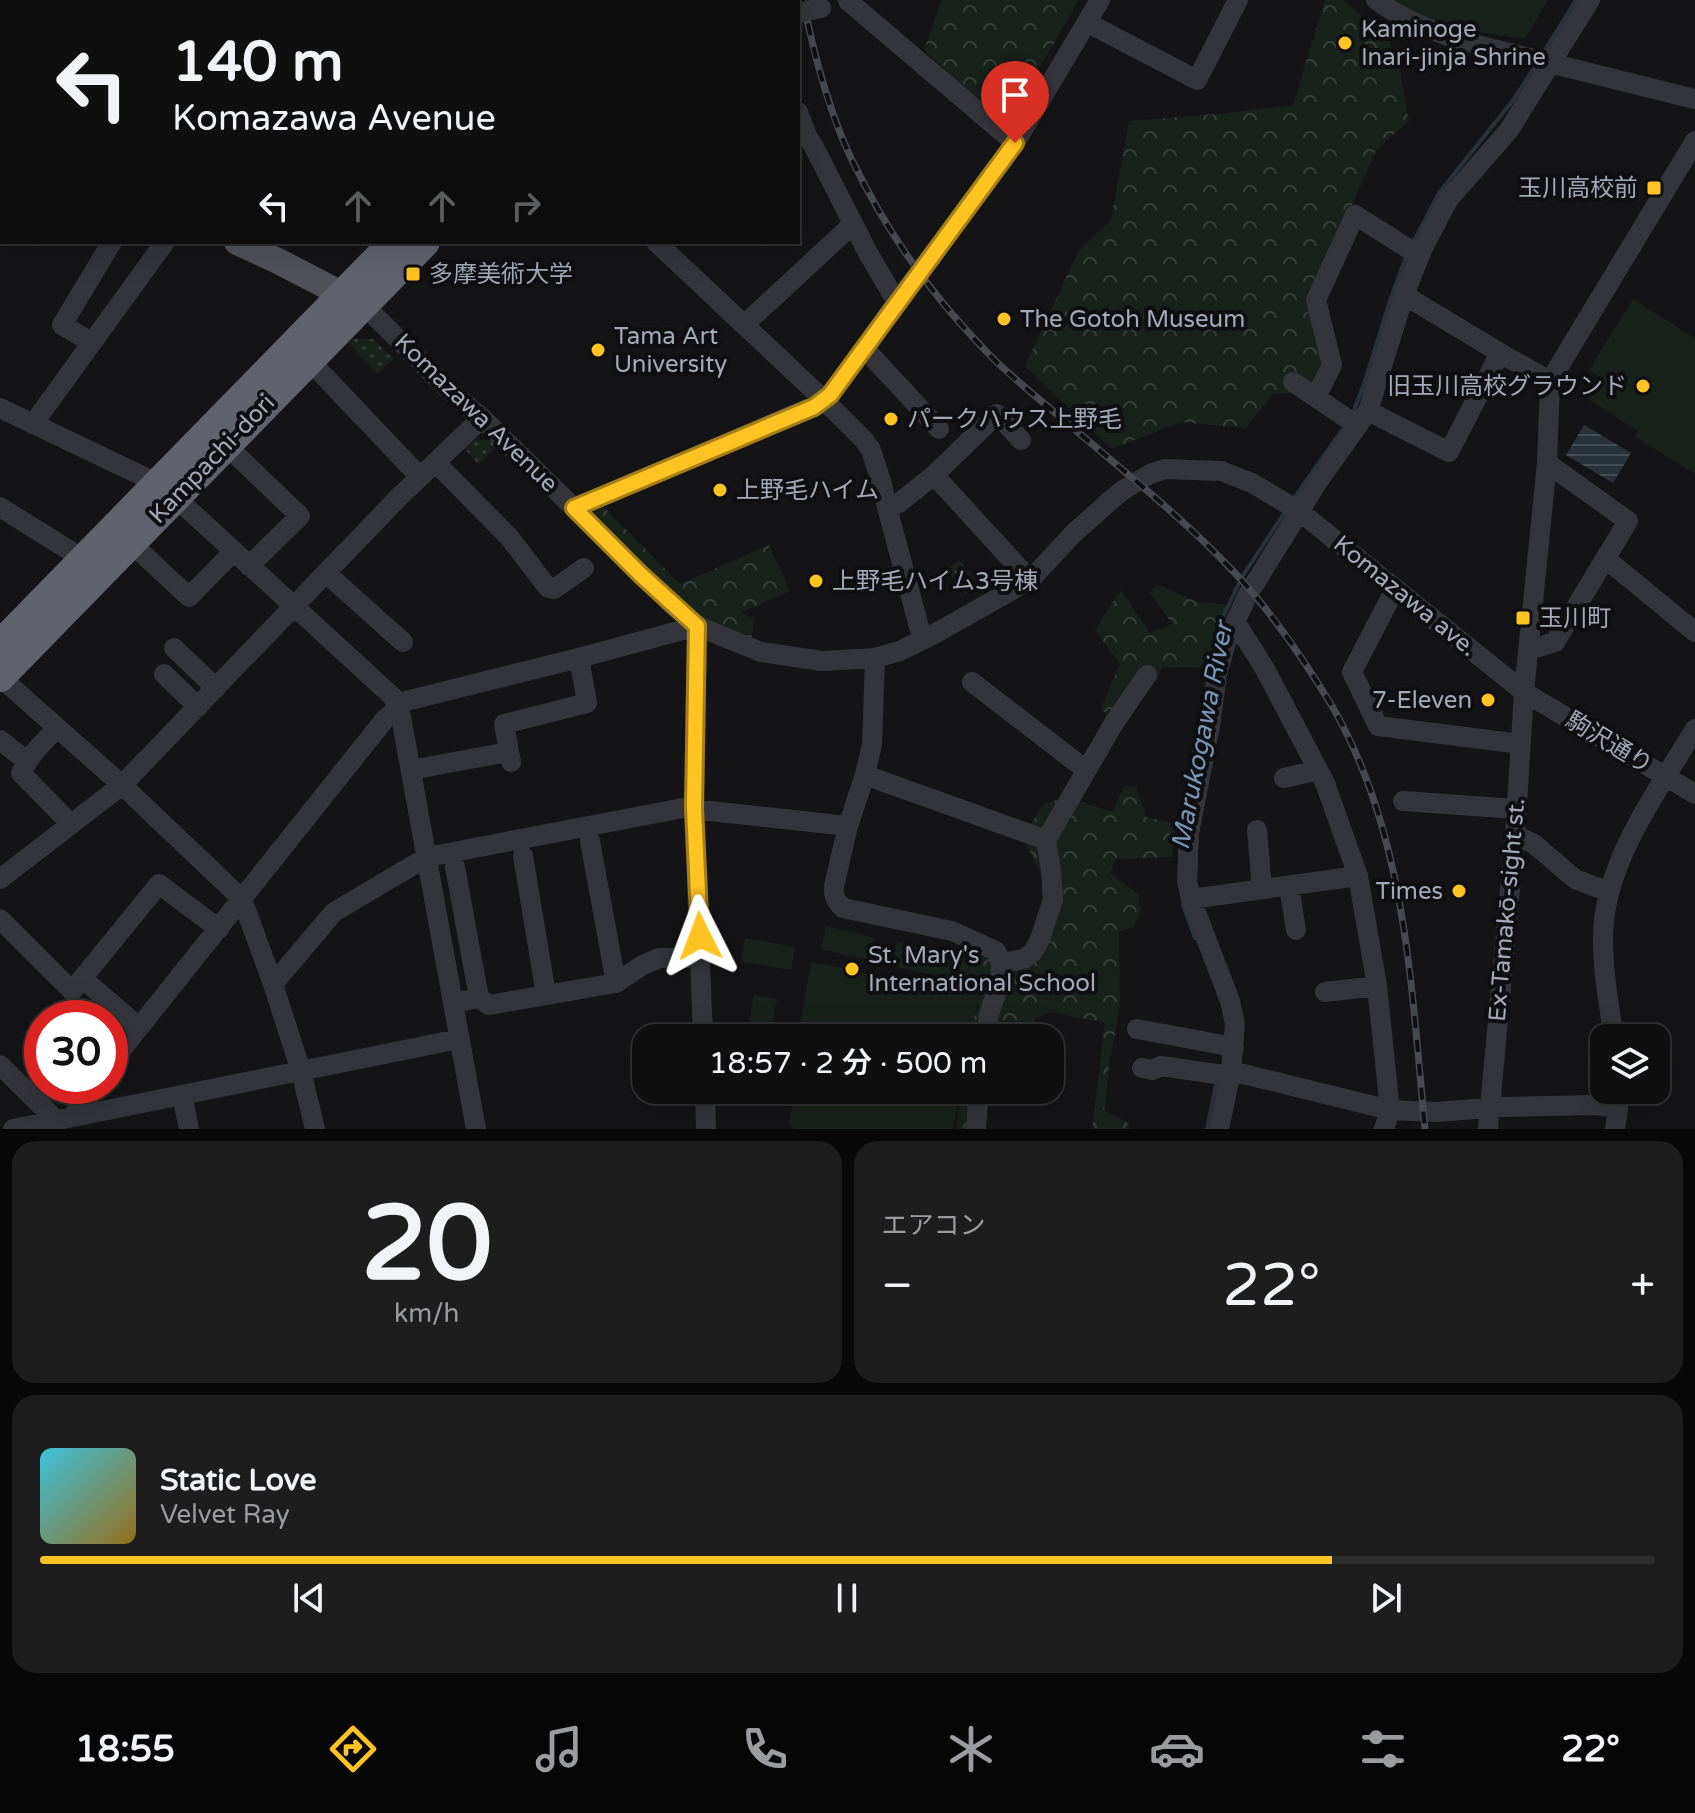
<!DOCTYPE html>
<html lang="ja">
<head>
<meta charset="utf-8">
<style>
  :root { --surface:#0f0f10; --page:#1d1d1e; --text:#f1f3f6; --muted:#9b9c9f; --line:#2f2f30; --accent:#ffc322 }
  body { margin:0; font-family:"Varela Round","Noto Sans JP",sans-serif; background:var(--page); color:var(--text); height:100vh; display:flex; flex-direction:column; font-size:30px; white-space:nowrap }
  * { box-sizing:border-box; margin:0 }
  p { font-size:26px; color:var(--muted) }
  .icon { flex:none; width:44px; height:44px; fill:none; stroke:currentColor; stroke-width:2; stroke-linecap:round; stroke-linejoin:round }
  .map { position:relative; height:1129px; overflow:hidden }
  .sheet { display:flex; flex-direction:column; gap:12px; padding:12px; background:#080809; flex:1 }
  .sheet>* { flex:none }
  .top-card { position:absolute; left:0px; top:0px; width:800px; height:244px; box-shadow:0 8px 32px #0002,0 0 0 2px var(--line); background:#0f0f10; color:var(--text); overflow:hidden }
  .tools { position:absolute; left:1590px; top:1024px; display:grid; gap:16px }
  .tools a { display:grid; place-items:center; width:80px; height:80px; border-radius:16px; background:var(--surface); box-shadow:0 8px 32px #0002,0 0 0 2px var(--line); font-size:40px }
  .speed { position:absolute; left:24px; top:1000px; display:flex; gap:16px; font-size:40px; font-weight:700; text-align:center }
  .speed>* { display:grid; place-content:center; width:104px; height:104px; border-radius:50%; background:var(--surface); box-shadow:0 8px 32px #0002,0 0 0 2px var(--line); line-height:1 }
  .speed .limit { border:12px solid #d22; background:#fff; color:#111 }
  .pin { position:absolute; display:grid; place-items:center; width:68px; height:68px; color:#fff; margin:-82px -34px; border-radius:50% 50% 50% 0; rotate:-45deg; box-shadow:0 0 8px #0007 }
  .pin .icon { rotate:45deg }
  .me { position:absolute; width:88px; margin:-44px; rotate:357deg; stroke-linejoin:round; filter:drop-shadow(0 0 6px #0008) }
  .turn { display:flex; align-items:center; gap:28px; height:168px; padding:0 40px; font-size:36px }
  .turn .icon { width:104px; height:104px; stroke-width:2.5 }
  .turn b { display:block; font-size:56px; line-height:68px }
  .lanes { display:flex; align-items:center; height:76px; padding:0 40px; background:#0003; justify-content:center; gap:40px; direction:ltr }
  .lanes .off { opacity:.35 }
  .big { font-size:60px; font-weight:600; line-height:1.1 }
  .sheet .tile { flex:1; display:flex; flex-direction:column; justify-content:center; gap:12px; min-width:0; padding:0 28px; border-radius:24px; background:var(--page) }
  .sheet .dial { align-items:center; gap:0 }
  .dial b { font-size:104px; line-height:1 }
  .song { display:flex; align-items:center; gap:24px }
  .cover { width:96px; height:96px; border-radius:12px; background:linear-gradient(135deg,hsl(190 70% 55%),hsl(40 70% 35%)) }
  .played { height:8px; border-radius:4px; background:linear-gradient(90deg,var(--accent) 80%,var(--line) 80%) }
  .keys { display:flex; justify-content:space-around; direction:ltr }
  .heat { display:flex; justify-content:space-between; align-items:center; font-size:44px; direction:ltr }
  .sheet .tiles { flex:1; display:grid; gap:12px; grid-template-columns:1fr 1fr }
  .tile:last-child { grid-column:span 2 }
  .trip { position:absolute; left:632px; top:1024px; width:432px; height:80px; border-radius:24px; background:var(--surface); box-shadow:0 8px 32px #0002,0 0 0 2px var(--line); font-weight:600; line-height:80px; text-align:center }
  .tab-bar { display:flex; height:128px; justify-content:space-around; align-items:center; background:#060606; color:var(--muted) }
  .tab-bar .icon { width:56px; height:56px }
  .tab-bar .on { color:var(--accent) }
  .tab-bar b { font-size:36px; color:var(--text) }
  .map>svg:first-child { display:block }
  .grass { fill:url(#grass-dots) }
  .forest { fill:url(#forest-crowns) }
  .green { fill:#19211b }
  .water { fill:url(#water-rules) }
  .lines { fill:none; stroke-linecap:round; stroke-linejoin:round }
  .stream { stroke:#29323b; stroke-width:4 }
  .minor { stroke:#34353b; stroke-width:20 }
  .major { stroke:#50525a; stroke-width:26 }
  .highway { stroke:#60626d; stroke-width:30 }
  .rail-casing { stroke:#474950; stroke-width:7 }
  .rail { stroke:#0f0f11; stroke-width:4; stroke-dasharray:12; stroke-linecap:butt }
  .minor-bridge { stroke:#34353b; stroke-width:20 }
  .route-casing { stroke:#a67f16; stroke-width:20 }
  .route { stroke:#ffc322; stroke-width:14 }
  .poi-dot { fill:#ffc322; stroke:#0f0f11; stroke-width:3 }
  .labels { text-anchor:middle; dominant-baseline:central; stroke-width:8; stroke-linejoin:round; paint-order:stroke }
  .poi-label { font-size:24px; fill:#a4a9b8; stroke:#0f0f11; text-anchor:start }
  .street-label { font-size:24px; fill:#a4a9b8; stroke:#0f0f11 }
  .water-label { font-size:26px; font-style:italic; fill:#7795b6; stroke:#0f0f11 }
</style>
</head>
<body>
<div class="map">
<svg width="1695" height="1129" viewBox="0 0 1695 1129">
  <defs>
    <pattern id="grass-dots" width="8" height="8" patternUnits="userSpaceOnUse" patternTransform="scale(2)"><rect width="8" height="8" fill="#19211b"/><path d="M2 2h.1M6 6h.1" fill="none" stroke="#373e3a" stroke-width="1.8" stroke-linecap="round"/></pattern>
    <pattern id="forest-crowns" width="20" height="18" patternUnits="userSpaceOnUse" patternTransform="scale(2)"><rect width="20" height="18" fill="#19211b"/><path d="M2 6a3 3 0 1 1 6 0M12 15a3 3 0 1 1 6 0" fill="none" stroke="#373e3a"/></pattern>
    <pattern id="water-rules" width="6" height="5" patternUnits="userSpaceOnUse" patternTransform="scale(2)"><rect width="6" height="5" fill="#29323b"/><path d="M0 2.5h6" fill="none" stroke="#454d55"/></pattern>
  </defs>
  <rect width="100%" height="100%" fill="#141416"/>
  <path class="grass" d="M353 339H373L394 359 378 374 348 343Z
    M468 440H492L497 445 478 464 462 446Z
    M959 560 981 586 965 594 947 570Z"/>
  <path class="forest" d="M941 0H1079L1004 128 924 50Z
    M1325 0H1343L1389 39 1399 67 1409 121 1377 149 1310 298 1324 367 1313 392 1273 394 1246 428 1181 422 1112 449 1025 366 1078 252 1111 220 1129 121 1218 114 1293 105Z
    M600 503 680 584 769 545 790 591 740 613 754 619 751 641 719 628 670 596 583 510Z
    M1156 584 1197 602 1223 604 1233 619 1215 666C1196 669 1181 666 1162 668L1156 681 1143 686 1137 708 1123 706 1111 720 1101 708 1120 664 1095 630 1121 590 1150 633 1172 624 1150 593Z
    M1125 785 1136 787 1146 817 1176 824 1172 857 1116 859 1110 873 1138 894 1141 910 1134 927 1119 931 1120 1006 1110 1060 1104 1110 1128 1123 1130 1129H1092L1105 1023 1050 1012 1035 1019 1034 1028H1012L1003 1032V1038H967L969 1025 980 1004 964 991 930 982C936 960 949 952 969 944L1014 966 1032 941 1046 884 1022 836 1045 804 1065 797 1112 812Z
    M961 1090H1003V1098L974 1107 970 1129H956Z"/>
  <path class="green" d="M1390 0H1548L1525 39C1479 32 1429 27 1390 0Z
    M1633 299 1695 338V474L1635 437 1638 431 1585 397 1598 376 1589 370Z
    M826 926 875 938 870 961 821 949Z
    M745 938 795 947 791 970 741 962Z
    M897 942 959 956 954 979 892 966Z
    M811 962 951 990 973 987 979 994 970 1038H798Z
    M754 995 777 999 770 1038H746Z
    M795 1090H960L953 1129H794L789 1123Z"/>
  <path class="water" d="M1584 425 1631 453 1613 483 1566 455Z"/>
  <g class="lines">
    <path class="stream" d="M1542 55 1576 0
      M1413 243 1439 193 1514 99 1535 66
      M1352 416 1364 384 1390 301 1407 254
      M1292 501 1345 426
      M1213 652 1218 627 1242 577 1285 512
      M1181 821 1203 704
      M1183 905 1195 938
      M1207 1129 1217 1080"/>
    <path class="minor" d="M356 0 360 2
      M550 0H557
      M772 0 773 2
      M1376 0C1408 23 1439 34 1477 45L1695 99
      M848 1 1015 143
      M31 2 32 0
      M271 2 272 0
      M497 2 498 0
      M1088 23 1197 80 1238 0
      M0 81 2 76
      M798 112 808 138 813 145 868 253 892 294 899 301
      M656 242 824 400 864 440 871 450 882 484 887 507 919 627 925 639
      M934 253 1015 143 1100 0
      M1404 295 1507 357 1550 381
      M362 305 379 320 447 388 482 418 574 508 668 601 697 626 761 652 822 661 875 658 900 651 936 633 1030 580 1074 533 1111 500 1123 490 1150 474 1165 469 1221 471 1252 483 1299 511 1524 692 1695 794
      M744 325 853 224
      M91 342 62 325 112 242
      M865 349 939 429
      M309 360 420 477
      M1293 382 1358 426
      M1316 397 1332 365 1316 300 1355 215 1420 256
      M0 408 159 484
      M1368 411 1449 452 1500 353
      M33 424 165 242
      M227 446 300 516 249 566
      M435 462 510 538 548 588 554 589 584 568
      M934 475 1030 580
      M176 498 393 697 401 717 476 1129
      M0 507 83 559
      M887 507 899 503 934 475 997 414 1021 440
      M574 508 819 404 830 395 903 294
      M131 543 189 597 234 551
      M1606 559 1695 632
      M327 574 403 642
      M1395 589 1352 672 1378 726 1521 744
      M1236 623 1265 669 1325 783 1358 876 1377 986 1390 1110 1384 1129
      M174 648 216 688
      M1529 650 1555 642 1628 521 1547 463
      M875 658 872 745 865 775 848 826 834 886C833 896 836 901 843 908L952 931 996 951 1001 963
      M164 674 198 707
      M0 677 122 785 242 899 273 984 301 1071 315 1129
      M972 682 1086 770
      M58 728C43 741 30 755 21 773L71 824
      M0 740 27 761
      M511 762 504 724 587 703 579 658
      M411 770 497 754
      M865 775 1046 840
      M1284 778 1318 770
      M1403 801 1516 809
      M1257 830 1262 889
      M1515 835 1534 844 1575 879 1609 892
      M590 841 616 983
      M523 856 546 995
      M455 867 479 998
      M0 879 122 785 398 498 482 418
      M1289 886 1296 930
      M1191 899 1358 876
      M0 919 72 991 159 884 219 929
      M83 979 139 1027
      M273 984 334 912 427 857 683 808 848 826
      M1325 992 1377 986
      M453 1003 479 998 489 1005 616 983 641 966 659 958H701
      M1137 1029 1234 1047
      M985 1038 989 1014 1000 983 1001 963 1024 959 1033 952 1040 939 1053 900 1051 870 1046 840 1114 723 1147 675
      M1614 1038C1609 1006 1603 973 1603 940 1602 865 1657 792 1695 729
      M110 1064 385 719 406 701 579 658 697 626 694 808 703 1038
      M0 1065 56 1120
      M1142 1068 1152 1070 1161 1066 1230 1076
      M1231 1071 1390 1110 1437 1112 1499 1107 1596 1105 1618 1108
      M705 1090 706 1129
      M182 1095 189 1129
      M72 1117 93 1086
      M13 1129 459 1039
      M976 1129 979 1090
      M1219 1129 1231 1071 1235 1024 1230 1001 1191 899 1187 881 1189 833 1210 726 1217 674 1226 643 1247 596 1317 483 1368 411 1404 295 1422 250 1448 200 1509 130 1590 0
      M1488 1129 1515 835 1524 692 1547 463 1550 381 1695 141
      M1615 1129 1618 1108V1090"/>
    <path class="major" d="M0 132 2 133
      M237 242 276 260 359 303"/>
    <path class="highway" d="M627 2 629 0
      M659 2 661 0
      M0 645 394 242
      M0 677 425 242"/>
    <g class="rail-casing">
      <path id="rail" d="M803 0C814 55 828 110 852 160 885 229 929 292 982 347 1003 370 1028 390 1052 410 1112 462 1178 513 1233 571 1271 611 1303 658 1332 706 1406 834 1411 985 1425 1129"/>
    </g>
    <use href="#rail" class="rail"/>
    <path class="minor-bridge" d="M798 13 821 8
      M903 294 934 253"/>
  </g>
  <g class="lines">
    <g class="route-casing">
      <path id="route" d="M700 936 694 808 697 626 640 574 574 508 814 407 830 395 1015 143"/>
    </g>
    <use href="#route" class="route"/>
  </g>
  <g class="poi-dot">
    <circle cx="1345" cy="43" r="8"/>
    <rect x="1646" y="180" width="16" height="16" rx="4"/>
    <rect x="405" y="266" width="16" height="16" rx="4"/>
    <circle cx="1004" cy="319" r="8"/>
    <circle cx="598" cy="350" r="8"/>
    <circle cx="1643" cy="386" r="8"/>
    <circle cx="891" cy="419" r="8"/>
    <circle cx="720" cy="490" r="8"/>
    <circle cx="816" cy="581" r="8"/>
    <rect x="1515" y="610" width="16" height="16" rx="4"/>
    <circle cx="1488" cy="700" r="8"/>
    <circle cx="1459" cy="891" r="8"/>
    <circle cx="852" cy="969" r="8"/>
  </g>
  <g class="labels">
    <g class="poi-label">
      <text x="1361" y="29">Kaminoge<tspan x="1361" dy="28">Inari-jinja Shrine</tspan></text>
      <text x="1638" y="188" text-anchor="end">玉川高校前</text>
      <text x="429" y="274">多摩美術大学</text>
      <text x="1020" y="319">The Gotoh Museum</text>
      <text x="614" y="336">Tama Art<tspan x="614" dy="28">University</tspan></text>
      <text x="1627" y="386" text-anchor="end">旧玉川高校グラウンド</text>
      <text x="907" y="419">パークハウス上野毛</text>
      <text x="736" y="490">上野毛ハイム</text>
      <text x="832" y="581">上野毛ハイム3号棟</text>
      <text x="1539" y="618">玉川町</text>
      <text x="1472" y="700" text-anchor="end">7-Eleven</text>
      <text x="1443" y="891" text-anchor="end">Times</text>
      <text x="868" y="955">St. Mary's<tspan x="868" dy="28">International School</tspan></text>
    </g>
    <g class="street-label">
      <text transform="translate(476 413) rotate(44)">Komazawa Avenue</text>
      <text transform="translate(212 459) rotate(-46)">Kampachi-dori</text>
      <text transform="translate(1405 596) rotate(39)">Komazawa ave.</text>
      <text transform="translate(1609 743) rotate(31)">駒沢通り</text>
      <text transform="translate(1507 910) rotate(-85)">Ex-Tamakō-sight st.</text>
    </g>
    <g class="water-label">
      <text transform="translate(1202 736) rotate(-79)">Marukogawa River</text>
    </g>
  </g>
</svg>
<div class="tools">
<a><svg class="icon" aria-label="layers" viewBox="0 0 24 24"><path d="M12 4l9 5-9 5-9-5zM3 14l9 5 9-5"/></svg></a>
</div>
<div class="speed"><div class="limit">30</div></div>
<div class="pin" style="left:1015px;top:143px;background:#d93025"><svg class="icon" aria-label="arrive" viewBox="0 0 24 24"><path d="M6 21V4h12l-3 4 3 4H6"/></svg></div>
<svg class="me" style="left:700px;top:936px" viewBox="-20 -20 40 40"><path d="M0-17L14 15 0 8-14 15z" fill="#ffc322" stroke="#fff" stroke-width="4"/></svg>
<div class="trip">18:57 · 2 分 · 500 m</div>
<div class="top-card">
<div class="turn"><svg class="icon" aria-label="left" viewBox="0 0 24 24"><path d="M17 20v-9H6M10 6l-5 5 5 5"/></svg><div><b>140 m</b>Komazawa Avenue</div></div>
<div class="lanes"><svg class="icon" aria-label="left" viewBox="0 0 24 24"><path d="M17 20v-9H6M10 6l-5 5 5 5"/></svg><svg class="icon off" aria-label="ahead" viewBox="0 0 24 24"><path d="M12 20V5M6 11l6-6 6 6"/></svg><svg class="icon off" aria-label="ahead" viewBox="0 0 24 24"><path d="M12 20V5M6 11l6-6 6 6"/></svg><svg class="icon off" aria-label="right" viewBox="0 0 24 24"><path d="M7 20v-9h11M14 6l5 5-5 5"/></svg></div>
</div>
</div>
<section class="sheet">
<div class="tiles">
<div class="tile dial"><b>20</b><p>km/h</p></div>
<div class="tile"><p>エアコン</p>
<div class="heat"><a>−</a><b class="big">22°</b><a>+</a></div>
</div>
<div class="tile">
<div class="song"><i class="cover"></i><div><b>Static Love</b><p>Velvet Ray</p></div></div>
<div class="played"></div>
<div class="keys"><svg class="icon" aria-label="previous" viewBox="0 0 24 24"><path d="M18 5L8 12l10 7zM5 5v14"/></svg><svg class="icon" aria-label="pause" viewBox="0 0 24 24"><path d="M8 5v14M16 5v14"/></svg><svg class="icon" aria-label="next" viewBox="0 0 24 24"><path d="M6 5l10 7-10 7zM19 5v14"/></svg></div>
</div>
</div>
</section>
<nav class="tab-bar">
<b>18:55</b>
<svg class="icon on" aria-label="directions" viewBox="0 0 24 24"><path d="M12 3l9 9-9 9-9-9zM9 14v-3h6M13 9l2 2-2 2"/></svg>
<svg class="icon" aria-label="music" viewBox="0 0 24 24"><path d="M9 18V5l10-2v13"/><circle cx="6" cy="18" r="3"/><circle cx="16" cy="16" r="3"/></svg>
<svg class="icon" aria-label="phone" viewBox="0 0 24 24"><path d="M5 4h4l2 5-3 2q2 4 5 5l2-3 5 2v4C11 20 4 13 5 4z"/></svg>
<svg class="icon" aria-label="climate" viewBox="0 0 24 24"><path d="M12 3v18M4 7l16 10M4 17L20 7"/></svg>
<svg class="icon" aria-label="car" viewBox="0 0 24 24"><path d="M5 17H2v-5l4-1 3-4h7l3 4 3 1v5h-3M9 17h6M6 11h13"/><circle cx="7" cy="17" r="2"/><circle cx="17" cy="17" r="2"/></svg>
<svg class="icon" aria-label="filters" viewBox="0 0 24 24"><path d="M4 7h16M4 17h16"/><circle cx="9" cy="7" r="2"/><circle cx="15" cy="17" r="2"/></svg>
<b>22°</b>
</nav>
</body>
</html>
